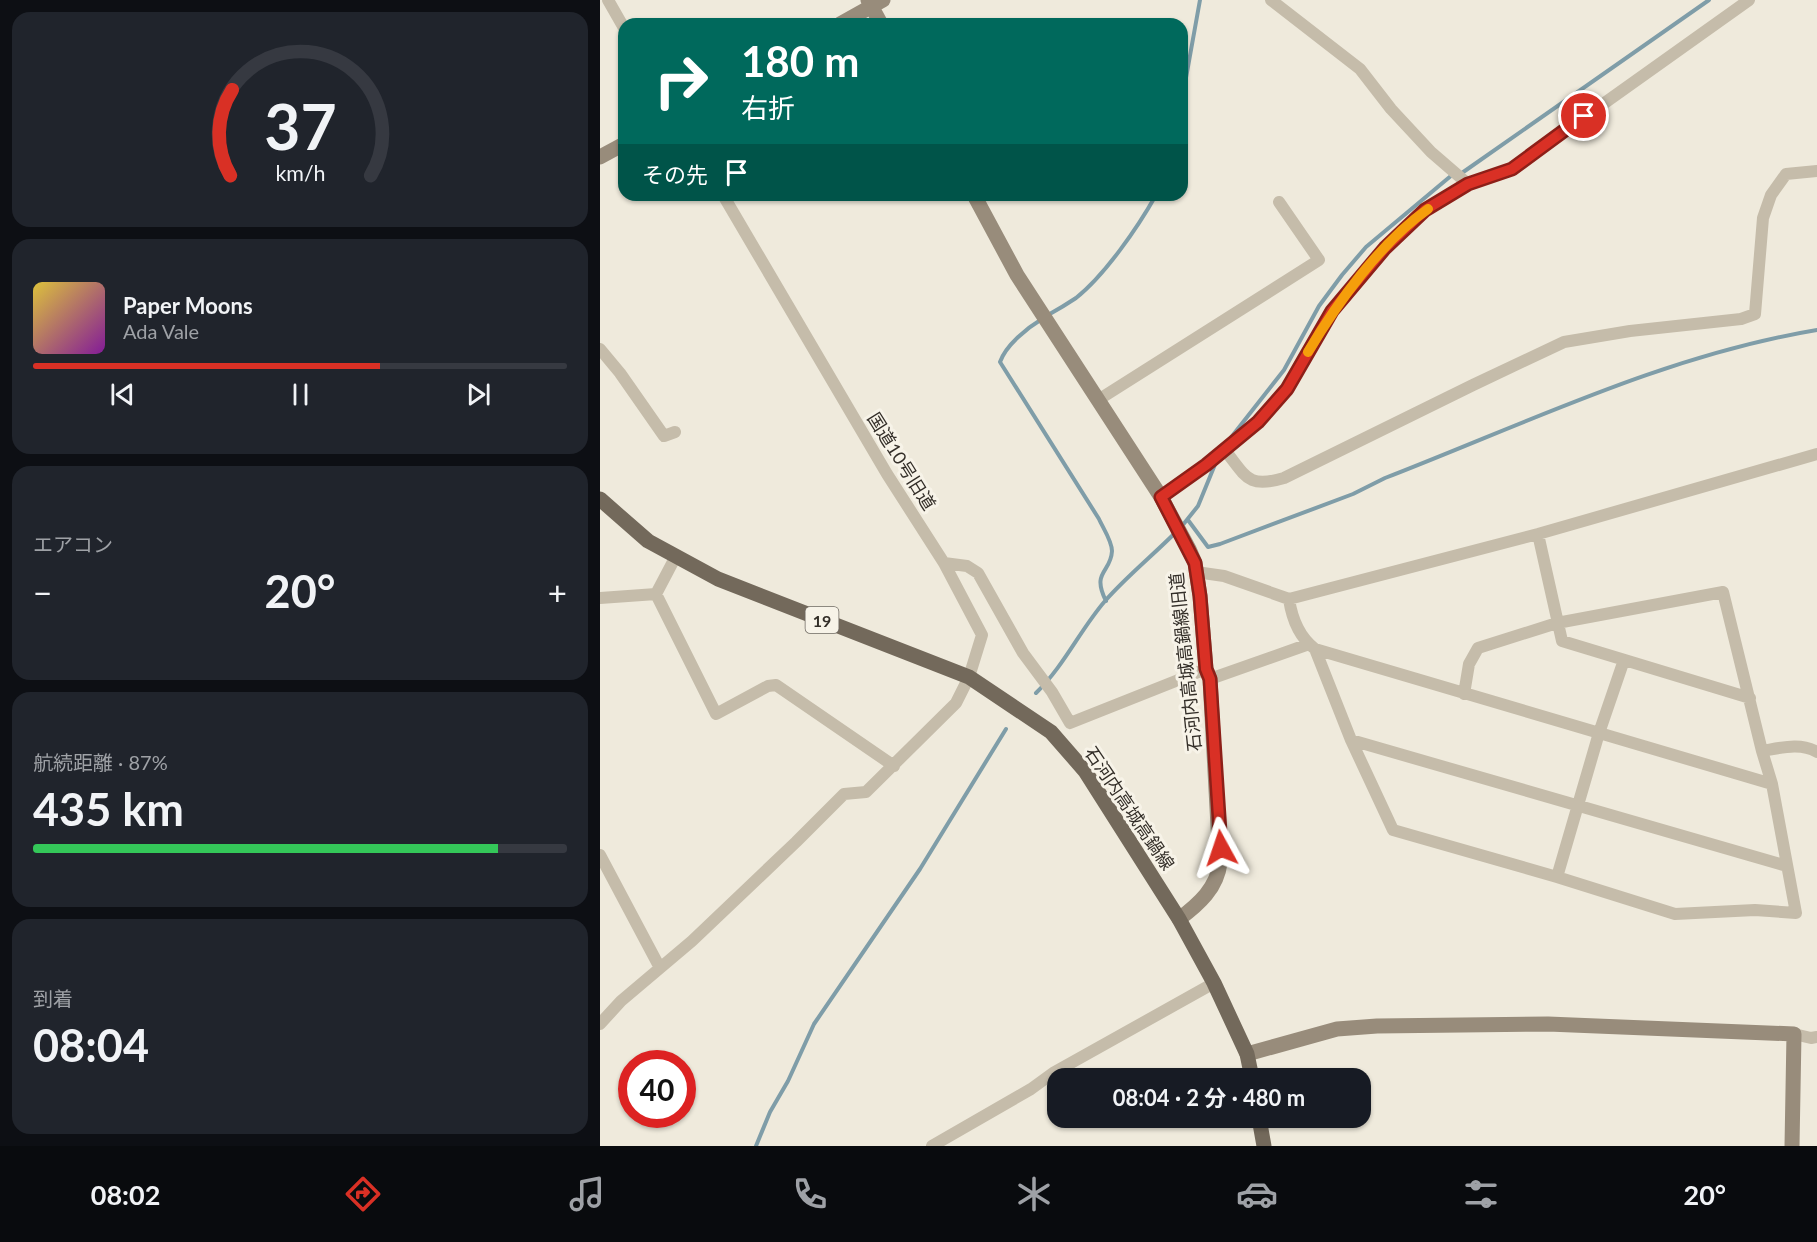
<!DOCTYPE html>
<html lang="ja">
<head>
<meta charset="utf-8">
<style>
  :root { --surface:#171b24; --page:#20242c; --text:#f1f3f6; --muted:#9ea1a6; --line:#363941; --accent:#d93025 }
  body { margin:0; font-family:Lato,"Noto Sans JP",sans-serif; background:var(--page); color:var(--text); height:100vh; display:flex; flex-direction:column; font-size:22px; white-space:nowrap }
  * { box-sizing:border-box; margin:0 }
  p { font-size:20px; color:var(--muted) }
  .icon { flex:none; width:33px; height:33px; fill:none; stroke:currentColor; stroke-width:2; stroke-linecap:round; stroke-linejoin:round }
  .map { position:relative; flex:1; overflow:hidden }
  .side { display:flex; flex-direction:column; gap:12px; padding:12px; background:#0d0f14; width:600px }
  .side>* { flex:none }
  .top-card { position:absolute; left:18px; top:18px; width:570px; height:183px; border-radius:18px; box-shadow:0 2px 4px #0004; background:#00695c; color:#fff; overflow:hidden }
  .speed { position:absolute; left:18px; top:1050px; display:flex; gap:12px; font-size:30px; font-weight:700; text-align:center }
  .speed>* { display:grid; place-content:center; width:78px; height:78px; border-radius:50%; background:var(--surface); box-shadow:0 2px 4px #0004; line-height:1 }
  .speed .limit { border:9px solid #d22; background:#fff; color:#111 }
  .pin { position:absolute; display:grid; place-items:center; width:51px; height:51px; color:#fff; margin:-26px; border:3px solid #fff; border-radius:50%; box-shadow:0 2px 6px #0007 }
  .me { position:absolute; width:66px; margin:-33px; rotate:355deg; stroke-linejoin:round; filter:drop-shadow(0 0 4px #0008) }
  .turn { display:flex; align-items:center; gap:21px; height:126px; padding:0 24px; font-size:27px }
  .turn .icon { width:78px; height:78px; stroke-width:2.5 }
  .turn b { display:block; font-size:42px; line-height:51px }
  .then { display:flex; align-items:center; height:57px; padding:0 24px; background:#0003; gap:12px; font-size:22px }
  .big { font-size:45px; font-weight:700; line-height:1.1 }
  .side .card { flex:1; display:flex; flex-direction:column; justify-content:center; gap:9px; min-width:0; padding:0 21px; border-radius:18px; background:var(--page) }
  .side .dial { align-items:center; gap:0 }
  .dial svg { height:156px; overflow:visible; fill:none; stroke:var(--line); stroke-width:7; stroke-linecap:round; text-anchor:middle }
  .dial text { fill:var(--text); stroke:none }
  .song { display:flex; align-items:center; gap:18px }
  .cover { width:72px; height:72px; border-radius:9px; background:linear-gradient(135deg,hsl(50 70% 55%),hsl(290 70% 35%)) }
  .played { height:6px; border-radius:3px; background:linear-gradient(90deg,var(--accent) 65%,var(--line) 65%) }
  .keys { display:flex; justify-content:space-around; direction:ltr }
  .heat { display:flex; justify-content:space-between; align-items:center; font-size:33px; direction:ltr }
  .charge { height:9px; border-radius:4px; background:linear-gradient(90deg,#34c759 87%,var(--line) 0) }
  .trip { position:absolute; left:447px; top:1068px; width:324px; height:60px; border-radius:18px; background:var(--surface); box-shadow:0 2px 4px #0004; font-weight:700; line-height:60px; text-align:center }
  .menu { display:flex; height:96px; justify-content:space-around; align-items:center; background:#090b0e; color:var(--muted) }
  .menu .icon { width:42px; height:42px }
  .menu .on { color:var(--accent) }
  .menu b { font-size:27px; color:var(--text) }
  main { display:flex; flex:1; min-height:0 }
  .map>svg:first-child { display:block }
  .lines { fill:none; stroke-linecap:round; stroke-linejoin:round }
  .stream { stroke:#7f9da8; stroke-width:4 }
  .street { stroke:#c5bcaa; stroke-width:12 }
  .secondary { stroke:#988c7b; stroke-width:15 }
  .primary { stroke:#73695b; stroke-width:15 }
  .route-casing { stroke:#8d1f18; stroke-width:15 }
  .route { stroke:#d93025; stroke-width:10 }
  .slow { stroke:#f59e0b; stroke-width:10 }
  .labels { text-anchor:middle; dominant-baseline:central; stroke-width:6; stroke-linejoin:round; paint-order:stroke }
  .shield { fill:#f7f3e8; stroke:#6e6962; stroke-width:1.5 }
  .shield-label { font-size:16px; font-weight:bold; fill:#332e28 }
  .street-label { font-size:18px; fill:#332e28; stroke:#f7f3e8 }
</style>
</head>
<body>
<main>
<section class="side">
<div class="card dial"><svg viewBox="0 0 100 80">
<path d="M14 69A42 42 0 1 1 86 69"/>
<path d="M14 69A42 42 0 0 1 15 25" stroke="#d93025"/>
<text x="50" y="56" font-size="32" font-weight="700">37</text>
<text x="50" y="72" font-size="11">km/h</text>
</svg></div>
<div class="card">
<div class="song"><i class="cover"></i><div><b>Paper Moons</b><p>Ada Vale</p></div></div>
<div class="played"></div>
<div class="keys"><svg class="icon" aria-label="previous" viewBox="0 0 24 24"><path d="M18 5L8 12l10 7zM5 5v14"/></svg><svg class="icon" aria-label="pause" viewBox="0 0 24 24"><path d="M8 5v14M16 5v14"/></svg><svg class="icon" aria-label="next" viewBox="0 0 24 24"><path d="M6 5l10 7-10 7zM19 5v14"/></svg></div>
</div>
<div class="card"><p>エアコン</p>
<div class="heat"><a>−</a><b class="big">20°</b><a>+</a></div>
</div>
<div class="card"><p>航続距離 · 87%</p><b class="big">435 km</b><div class="charge"></div></div>
<div class="card"><p>到着</p><b class="big">08:04</b></div>
</section>
<div class="map">
<svg width="1217" height="1146" viewBox="0 0 1217 1146">
  <rect width="100%" height="100%" fill="#efeadc"/>
  <g class="lines">
    <path class="stream" d="M582 100 600 0
      M859 175 1109 0
      M448 315C457 310 467 304 476 298 505 275 538 227 556 195
      M442 319C427 328 406 345 400 362L499 519C503 528 512 541 512 551 511 573 491 571 506 601
      M629 440 684 370 719 306 742 275 766 247 852 175
      M588 520 608 547 620 544 753 494 785 478C927 423 1066 355 1217 330
      M582 526 598 506 616 462
      M436 693C464 666 480 630 505 601 526 577 552 556 575 533
      M156 1146 170 1112 188 1081 214 1024 320 869 406 729"/>
    <path class="street" d="M8 0 24 28
      M671 0 760 69 791 109 831 152 868 184
      M0 349 20 373 64 436 75 432
      M498 400 719 260 679 202
      M624 449C646 476 647 489 684 478L873 385 964 342 1030 331 1141 319 1155 314 1163 218 1171 195 1186 174 1217 171
      M561 497 606 465 658 422 687 389 732 311 785 248 825 210 868 184 912 169 1149 0
      M938 534 962 641 1150 698
      M344 563 367 566 378 573 423 653 452 692 470 723 606 669
      M596 572 624 576 689 599 938 534 1217 454
      M56 594 116 714 168 686 176 685 294 766
      M56 594 76 556
      M0 598 56 594
      M689 599C692 619 699 637 715 649L1172 784
      M715 649 751 740 793 830 957 877 1075 914 1155 910 1196 913 1172 784 1162 751 1123 592 957 623 878 648 869 664 864 694
      M610 679 709 644
      M751 740 1187 866
      M1162 751C1180 748 1201 742 1217 752
      M0 855 60 968
      M957 877 999 733 1024 660
      M0 1024 21 1001 92 941 196 842 244 794 266 792 356 703 369 677 382 635 344 563 287 474 123 195
      M1194 1034 1211 1038 1217 1037
      M332 1146 431 1089 453 1073 614 983"/>
    <path class="secondary" d="M268 0 281 24
      M240 24 283 0
      M0 157 24 144
      M374 195 417 275 561 497 589 549 595 563 600 596 606 669 610 679 620 863C617 888 599 904 579 919
      M647 1054 737 1029 777 1026 948 1024 1194 1034 1192 1146"/>
    <path class="primary" d="M0 499 48 541 118 579 369 677 451 732 485 771 579 919 614 983 647 1054 652 1078
      M659 1118 664 1146"/>
  </g>
  <g class="lines">
    <g class="route-casing">
      <path id="route" d="M621 848 610 679 606 669 600 596 595 563 561 497 606 465 658 422 687 389 732 311 785 248 825 210 868 184 912 169 984 116"/>
    </g>
    <use href="#route" class="route"/>
    <path class="slow" d="M708 352C737 303 781 242 828 209"/>
  </g>
  <g class="labels">
    <rect class="shield" x="205.5" y="607" width="33" height="26" rx="4.5"/>
    <g class="shield-label">
      <text x="222" y="620">19</text>
    </g>
    <g class="street-label">
      <text transform="translate(302 461) rotate(58)">国道10号旧道</text>
      <text transform="translate(585 662) rotate(-96)">石河内高城高鍋線旧道</text>
      <text transform="translate(530 808) rotate(56)">石河内高城高鍋線</text>
    </g>
  </g>
</svg>
<div class="speed"><div class="limit">40</div></div>
<div class="pin" style="left:984px;top:116px;background:#d93025"><svg class="icon" aria-label="arrive" viewBox="0 0 24 24"><path d="M6 21V4h12l-3 4 3 4H6"/></svg></div>
<svg class="me" style="left:621px;top:848px" viewBox="-20 -20 40 40"><path d="M0-17L14 15 0 8-14 15z" fill="#d93025" stroke="#fff" stroke-width="4"/></svg>
<div class="trip">08:04 · 2 分 · 480 m</div>
<div class="top-card">
<div class="turn"><svg class="icon" aria-label="right" viewBox="0 0 24 24"><path d="M7 20v-9h11M14 6l5 5-5 5"/></svg><div><b>180 m</b>右折</div></div>
<div class="then">その先<svg class="icon" aria-label="arrive" viewBox="0 0 24 24"><path d="M6 21V4h12l-3 4 3 4H6"/></svg></div>
</div>
</div>
</main>
<nav class="menu">
<b>08:02</b>
<svg class="icon on" aria-label="directions" viewBox="0 0 24 24"><path d="M12 3l9 9-9 9-9-9zM9 14v-3h6M13 9l2 2-2 2"/></svg>
<svg class="icon" aria-label="music" viewBox="0 0 24 24"><path d="M9 18V5l10-2v13"/><circle cx="6" cy="18" r="3"/><circle cx="16" cy="16" r="3"/></svg>
<svg class="icon" aria-label="phone" viewBox="0 0 24 24"><path d="M5 4h4l2 5-3 2q2 4 5 5l2-3 5 2v4C11 20 4 13 5 4z"/></svg>
<svg class="icon" aria-label="climate" viewBox="0 0 24 24"><path d="M12 3v18M4 7l16 10M4 17L20 7"/></svg>
<svg class="icon" aria-label="car" viewBox="0 0 24 24"><path d="M5 17H2v-5l4-1 3-4h7l3 4 3 1v5h-3M9 17h6M6 11h13"/><circle cx="7" cy="17" r="2"/><circle cx="17" cy="17" r="2"/></svg>
<svg class="icon" aria-label="filters" viewBox="0 0 24 24"><path d="M4 7h16M4 17h16"/><circle cx="9" cy="7" r="2"/><circle cx="15" cy="17" r="2"/></svg>
<b>20°</b>
</nav>
</body>
</html>
